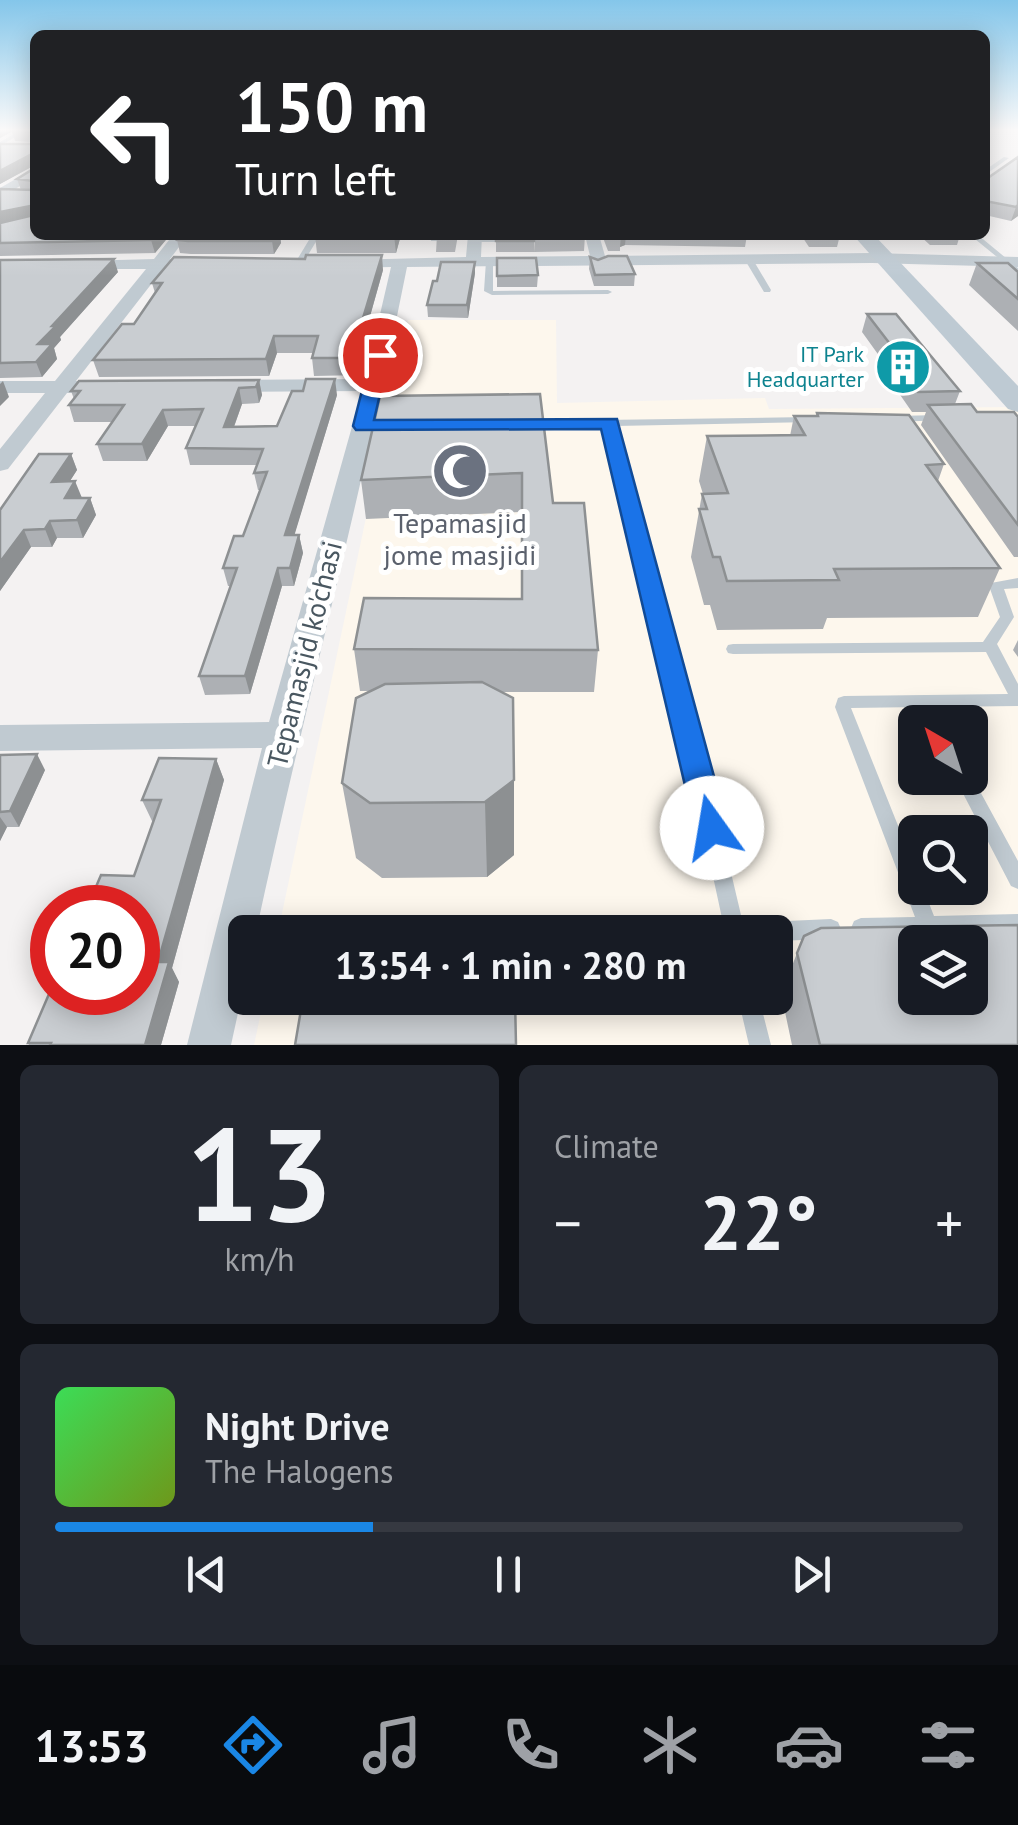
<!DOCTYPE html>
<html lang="en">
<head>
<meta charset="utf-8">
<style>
  :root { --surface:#171b24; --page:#242831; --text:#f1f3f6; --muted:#9ea1a6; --line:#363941; --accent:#1a87e6 }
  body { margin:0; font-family:"PT Sans",sans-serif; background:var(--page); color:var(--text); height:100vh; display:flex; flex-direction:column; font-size:38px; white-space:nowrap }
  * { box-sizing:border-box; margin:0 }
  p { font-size:32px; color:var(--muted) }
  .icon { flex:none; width:55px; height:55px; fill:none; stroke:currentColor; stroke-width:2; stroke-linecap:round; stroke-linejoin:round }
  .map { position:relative; height:1045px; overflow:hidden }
  .panel { display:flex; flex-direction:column; gap:20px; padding:20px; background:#0d0f14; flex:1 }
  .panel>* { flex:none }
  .hud { position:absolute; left:30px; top:30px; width:960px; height:210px; border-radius:15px; box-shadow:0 5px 25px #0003; background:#202124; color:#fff; overflow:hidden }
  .needle { width:65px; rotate:321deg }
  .tools { position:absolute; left:898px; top:705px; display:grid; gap:20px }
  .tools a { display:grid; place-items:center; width:90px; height:90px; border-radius:15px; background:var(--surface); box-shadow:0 5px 25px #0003; font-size:50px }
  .speed { position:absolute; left:30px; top:885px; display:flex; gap:20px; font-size:50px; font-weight:700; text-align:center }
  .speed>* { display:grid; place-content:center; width:130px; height:130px; border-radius:50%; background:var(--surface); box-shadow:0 5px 25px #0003; line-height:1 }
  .speed .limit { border:15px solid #d22; background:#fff; color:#111 }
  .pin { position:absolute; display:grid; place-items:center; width:85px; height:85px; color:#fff; margin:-42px; border:5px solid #fff; border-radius:50%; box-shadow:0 2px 10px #0007 }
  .me { position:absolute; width:110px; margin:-55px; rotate:347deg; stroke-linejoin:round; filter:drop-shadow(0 0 8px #0008) }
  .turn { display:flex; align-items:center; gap:35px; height:210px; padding:0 40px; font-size:45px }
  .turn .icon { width:130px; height:130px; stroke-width:2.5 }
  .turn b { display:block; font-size:70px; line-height:85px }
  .big { font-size:75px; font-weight:800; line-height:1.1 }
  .panel .card { flex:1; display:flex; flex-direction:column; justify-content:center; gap:15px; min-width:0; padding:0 35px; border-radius:15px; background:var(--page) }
  .panel .dial { align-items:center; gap:0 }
  .dial b { font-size:130px; line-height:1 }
  .song { display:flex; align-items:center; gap:30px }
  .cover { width:120px; height:120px; border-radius:15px; background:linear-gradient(135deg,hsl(130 70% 55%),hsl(80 70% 35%)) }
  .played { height:10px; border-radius:5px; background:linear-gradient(90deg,var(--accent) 35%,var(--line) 35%) }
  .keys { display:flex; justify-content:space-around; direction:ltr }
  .heat { display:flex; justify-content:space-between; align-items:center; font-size:55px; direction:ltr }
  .panel .tiles { flex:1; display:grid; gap:20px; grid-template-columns:1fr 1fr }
  .card:last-child { grid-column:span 2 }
  .trip { position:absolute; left:228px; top:915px; width:565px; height:100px; border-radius:15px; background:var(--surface); box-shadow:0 5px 25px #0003; font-weight:800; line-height:100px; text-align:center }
  .tabs { display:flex; height:160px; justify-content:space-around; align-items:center; background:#090b0e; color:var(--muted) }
  .tabs .icon { width:70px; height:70px }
  .tabs .on { color:var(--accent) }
  .tabs b { font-size:45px; color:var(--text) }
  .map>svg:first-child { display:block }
  .commercial { fill:#fdf7ed; fill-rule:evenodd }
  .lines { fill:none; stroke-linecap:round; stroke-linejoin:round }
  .service { fill:#c0cad1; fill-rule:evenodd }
  .minor { fill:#c0cad1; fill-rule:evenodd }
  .secondary { fill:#becad3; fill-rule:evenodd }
  .wall { fill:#adb0b4 }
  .shaded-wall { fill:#8d9092 }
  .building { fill:#c9cdd1; stroke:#8d9092; stroke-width:2.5; fill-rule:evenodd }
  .route { fill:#1a73e8; stroke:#114b97; stroke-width:2.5 }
  .labels { text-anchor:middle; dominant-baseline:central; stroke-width:10; stroke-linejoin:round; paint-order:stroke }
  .far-culture-label { font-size:22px; fill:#0d838f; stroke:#fff; text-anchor:end }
  .worship-label { font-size:28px; fill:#5b616d; stroke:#fff }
  .street-label { font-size:28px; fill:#495760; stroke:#fff }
</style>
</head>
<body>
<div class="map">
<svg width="1018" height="1045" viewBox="0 0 1018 1045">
  <rect width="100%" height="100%" fill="#f4f2f2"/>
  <path class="commercial" d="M408 320H556L557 403 765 398 769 409 1018 407V1045H254L264 998H775V932H278ZM915 722H970V778H915ZM915 832H970V888H915ZM915 942H970V998H915Z"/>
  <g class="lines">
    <path class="service" d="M21 130H27L0 146V142Z
      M1004 157 1009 158 985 175V170Z
      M312 235H320L302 265H296L295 263Z
      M431 235H439L437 241H431Z
      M970 235H978L1018 268V274Z
      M474 238H512L516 240 512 242H471V238Z
      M746 258H752L771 290 770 292H764L745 260Z
      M486 261 493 263V291L608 290 612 292 608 294 492 295 484 291Z
      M940 415 944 416V420L895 422 890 419 895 416Z
      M810 417 814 418V422L616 426 696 724 745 932H725L680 724 605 426 530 427 525 424 530 421Z
      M1018 578V588L1004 589 1014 617 997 644 1018 684V706L936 707 942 722H926L920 707 851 708 915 868V888H923L934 916 1018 914V934L861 938 854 935 851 928 854 921 861 918 915 917 835 707 838 698 844 696 1008 694 986 652 733 654 728 653 726 649 728 645 733 644 983 642 1000 617 989 586 991 583Z
      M970 773 1018 861V889L1011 886 955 778H970Z
      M831 919 838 922 841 929 838 936 831 939 775 941V932H755L758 925 765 922Z
      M738 998H759L771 1045H749Z"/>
    <path class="minor" d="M35 168V177L0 198V188Z
      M173 235H188L170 259H200L208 264 205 267 163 269 76 381 111 383V391L67 393 8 469 0 471V449L45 393H0V381H55L146 269H85L80 267V261L154 259Z
      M468 235H482L481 257 590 256 585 235H599L605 256 872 253 1018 257V267L872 263 407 267C363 490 304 710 256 932H245V981L231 1045H187L262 748 0 751V725L269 722 362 391 229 392 219 386 229 380 365 379 391 267 350 268 345 266V260L466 257Z"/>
    <path class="secondary" d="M853 235H874L1018 386V412L1008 409Z"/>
  </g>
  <path class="wall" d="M0 130H35V235H170L155 253 0 256V189L21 190 17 179 33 169V166L0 184V144H32V142L15 141 12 131 14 130 0 138Z
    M1018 157V216L1011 221 985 215V180Z
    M179 235H280L281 243 274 254H191L180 253 177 240Z
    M401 235 396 253H317L315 236Z
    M437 235H458L455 252H436Z
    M496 235H534V252H496Z
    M535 235H585L584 251 534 252Z
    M602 235H747L745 247 625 245 620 247V251H608Z
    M801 235H840L837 247H809Z
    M919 235H960L957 245H930Z
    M590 257 635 274 634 286H594L589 269Z
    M497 258 538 275 537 287H497Z
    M0 260 118 272 60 337 61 340 54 348 57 359 42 377 0 378Z
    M475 262V273L468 318 428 317 427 305 437 281Z
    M977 263 1018 272V331L969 285Z
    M383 270 364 338 367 355 362 375 314 376 312 358 313 353H277L269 376 99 377 93 360 134 324 155 293 152 283Z
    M867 314 960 391 955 404 977 412 1018 417V557H1014L921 425 926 412H912L896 389 898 382 862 332Z
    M259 380 262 395 259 403 242 404 234 427 277 426 337 395 294 535H299L303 553 294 586H282L250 694 205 695 199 676 231 586H228L223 568 243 536 260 490H258L254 473 257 465H190L186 448 196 426H168L147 461H103L97 444 113 422H74L69 405 74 399 71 391Z
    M540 394 553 503 598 650 594 692H501L514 855 487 877 382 878 356 858 342 783 369 691H360L354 649 521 599V512L366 519 361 480Z
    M817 413 944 464 938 481 1000 568 978 617 827 618 823 629 717 630 710 605H704L691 557 702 494H703L699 481 707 436H790L794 416H816Z
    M71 454 77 470 70 481 82 498H90L96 515 83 538H57L52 547H31L0 591V510Z
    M1018 640V657L1013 650Z
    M0 755 45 770 19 827H7L0 841Z
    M216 759 224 780 172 968 179 982 161 1045H29L28 1043 134 876 154 821H152L142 800Z
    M804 936 1018 1045H792L781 993Z"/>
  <path class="shaded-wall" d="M0 130H15L0 138Z
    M32 154 35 165 0 184V171Z
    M1018 205V216L1011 221 1016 207Z
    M30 206 34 217 0 225V212Z
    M156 235H170L155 253 151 240Z
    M276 235H280L281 243 274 254 272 241Z
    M394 235H401L396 253Z
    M621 235H626L625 245 620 247Z
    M382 255 383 270 359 355 357 338Z
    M114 259 118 272 60 337 61 340 54 348 57 359 42 377 36 362 38 344 52 326Z
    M475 262V273L468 318 467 305Z
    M274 336 277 353 269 376 266 359Z
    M365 338 367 355 362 375 360 358Z
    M335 379 337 395 289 553 285 535Z
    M259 380 262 395 259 403 256 387Z
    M3 381 9 397 0 406V384Z
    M239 388 242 404 228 443 224 427Z
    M163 410 168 426 147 461 142 444Z
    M71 454 77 470 59 498 52 482Z
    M75 481 82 498H65Z
    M90 498 96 515 83 538 77 520Z
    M50 521 57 538 52 547 45 529Z
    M24 530 31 547 0 591V562Z
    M299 535 303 553 294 586 290 568Z
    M278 568 282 586 250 694 245 676Z
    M37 754 45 770 19 827 10 811Z
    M216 759 224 780 172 968 179 982 161 1045H145L158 962Z
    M514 780V855L487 877 485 802Z
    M0 817 7 827 0 841Z"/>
  <path class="building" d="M15 130H35V235H156L151 240 0 243V223L34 215 35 209 30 206 0 212V189L34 190V181L17 179 33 169 32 154 0 171V144H32L34 132 12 131Z
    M1018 157V205L1016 207 985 201V180Z
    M179 235H276L272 241H188L177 240Z
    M437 235H455L454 237H436Z
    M496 235H534V241H496Z
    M306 255H382L357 338H365L360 358H312L318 336H274L266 359 93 360 122 324H134L162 283H152L174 257 305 259Z
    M608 256H627L635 274 595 275 590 257 598 260Z
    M497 258H536L538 275 497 276Z
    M114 259 52 326H56L38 344H52L36 362 0 363V260Z
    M441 262H475L467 305H427L433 281H437Z
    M977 263H1008L1018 272V299Z
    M867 314H896L960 391 918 392 902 370H910Z
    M306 379H335L285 535H299L290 568H278L245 676H199L237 568H223L234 536H243L267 472 254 473 263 449 186 448 203 409 163 410 142 444H97L124 405H69L80 391H71L79 381 259 380 256 387 239 388 224 427 277 426 292 391H303Z
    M540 394 553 503H584L598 650 354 649 364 598 522 599V473L361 480 380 396Z
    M971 404 977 412H1014L1018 417V525L928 405Z
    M817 413 909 415 944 464 926 465 1000 568 834 569 839 580 727 581 720 557H713L699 509H707L702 494 728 493 707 436 805 435 794 416H818Z
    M39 454H71L52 482 75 481 65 498H90L77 520 50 521 45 529 24 530 0 562V510Z
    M482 682 513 698 514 780 485 802 370 803 342 783 356 698 385 684Z
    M37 754 10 811 0 812V755Z
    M159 758 216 759 158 962H169L145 1045H50L51 1043H28L52 987V992H138V908H87L101 875 134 876 161 800H142Z
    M1018 925V1045H820L797 953 804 936 821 928ZM915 942H970V998H915Z
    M303 998H515L516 1045H295Z"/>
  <linearGradient id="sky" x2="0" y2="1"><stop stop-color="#84c6ea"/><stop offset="0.47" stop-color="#faf9f9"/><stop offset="1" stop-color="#faf9f9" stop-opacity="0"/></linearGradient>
  <rect width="1018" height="276" fill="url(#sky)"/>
  <path class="route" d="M380 350 389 355 374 420 617 419 728 828 723 839 712 843 700 839 695 828 601 429 356 430 353 426 371 355Z"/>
  <defs>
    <g id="building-disc" transform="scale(2.875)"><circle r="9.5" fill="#0f9aa8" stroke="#fff"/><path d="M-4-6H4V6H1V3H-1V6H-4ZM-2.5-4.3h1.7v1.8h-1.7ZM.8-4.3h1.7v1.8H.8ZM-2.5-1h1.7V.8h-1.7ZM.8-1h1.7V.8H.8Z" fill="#fff"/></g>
    <g id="mosque-disc" transform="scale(2.875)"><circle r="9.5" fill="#6b7280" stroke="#fff"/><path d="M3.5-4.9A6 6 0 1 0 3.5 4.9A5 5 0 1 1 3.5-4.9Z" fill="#fff"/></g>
  </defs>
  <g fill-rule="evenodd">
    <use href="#building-disc" x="903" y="367"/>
    <use href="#mosque-disc" x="460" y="471"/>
  </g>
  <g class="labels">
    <g class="far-culture-label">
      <text x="864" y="354">IT Park<tspan x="864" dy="25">Headquarter</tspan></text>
    </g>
    <g class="worship-label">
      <text x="460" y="522">Tepamasjid<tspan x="460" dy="32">jome masjidi</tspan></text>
    </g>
    <g class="street-label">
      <text transform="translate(304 654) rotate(-76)">Tepamasjid ko'chasi</text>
    </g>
  </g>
</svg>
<div class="tools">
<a><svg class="needle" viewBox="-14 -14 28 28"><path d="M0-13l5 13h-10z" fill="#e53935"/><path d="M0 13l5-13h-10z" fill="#9ea1a6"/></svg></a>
<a><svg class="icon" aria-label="search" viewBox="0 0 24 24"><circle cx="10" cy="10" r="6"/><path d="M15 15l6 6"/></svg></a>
<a><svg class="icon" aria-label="layers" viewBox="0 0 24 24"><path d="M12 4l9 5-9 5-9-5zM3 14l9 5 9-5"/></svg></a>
</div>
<div class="speed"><div class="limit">20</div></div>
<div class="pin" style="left:380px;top:355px;background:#d93025"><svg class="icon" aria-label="arrive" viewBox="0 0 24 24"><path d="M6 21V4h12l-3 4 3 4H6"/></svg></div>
<svg class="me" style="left:712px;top:828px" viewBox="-20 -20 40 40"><circle r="19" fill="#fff"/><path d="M0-13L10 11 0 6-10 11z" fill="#1a73e8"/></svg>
<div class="trip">13:54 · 1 min · 280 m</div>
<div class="hud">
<div class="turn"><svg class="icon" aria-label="left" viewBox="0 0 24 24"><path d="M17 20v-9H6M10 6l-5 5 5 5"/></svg><div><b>150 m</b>Turn left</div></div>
</div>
</div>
<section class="panel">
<div class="tiles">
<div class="card dial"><b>13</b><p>km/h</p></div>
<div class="card"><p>Climate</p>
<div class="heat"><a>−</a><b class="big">22°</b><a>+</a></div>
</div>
<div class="card">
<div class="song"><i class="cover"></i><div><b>Night Drive</b><p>The Halogens</p></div></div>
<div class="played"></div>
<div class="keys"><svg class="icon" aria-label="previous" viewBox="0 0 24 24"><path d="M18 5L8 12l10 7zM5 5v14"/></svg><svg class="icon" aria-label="pause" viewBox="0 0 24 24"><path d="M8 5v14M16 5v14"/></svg><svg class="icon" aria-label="next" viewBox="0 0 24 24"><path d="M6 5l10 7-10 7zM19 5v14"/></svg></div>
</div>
</div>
</section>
<nav class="tabs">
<b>13:53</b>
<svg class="icon on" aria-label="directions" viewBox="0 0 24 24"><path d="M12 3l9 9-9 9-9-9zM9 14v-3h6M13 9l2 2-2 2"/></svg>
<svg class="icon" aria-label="music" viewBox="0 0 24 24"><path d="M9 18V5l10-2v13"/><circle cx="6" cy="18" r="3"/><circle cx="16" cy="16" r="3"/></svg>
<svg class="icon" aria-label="phone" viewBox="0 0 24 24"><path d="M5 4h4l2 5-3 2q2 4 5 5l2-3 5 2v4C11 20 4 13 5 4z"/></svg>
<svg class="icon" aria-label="climate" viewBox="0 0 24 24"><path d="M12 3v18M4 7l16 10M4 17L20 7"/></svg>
<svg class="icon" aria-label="car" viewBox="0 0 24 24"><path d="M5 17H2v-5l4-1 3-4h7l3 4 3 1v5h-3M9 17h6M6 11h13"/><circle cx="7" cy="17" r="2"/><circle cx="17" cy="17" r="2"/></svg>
<svg class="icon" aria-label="filters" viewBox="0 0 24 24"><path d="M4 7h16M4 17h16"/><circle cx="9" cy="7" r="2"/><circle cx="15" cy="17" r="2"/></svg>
</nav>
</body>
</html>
